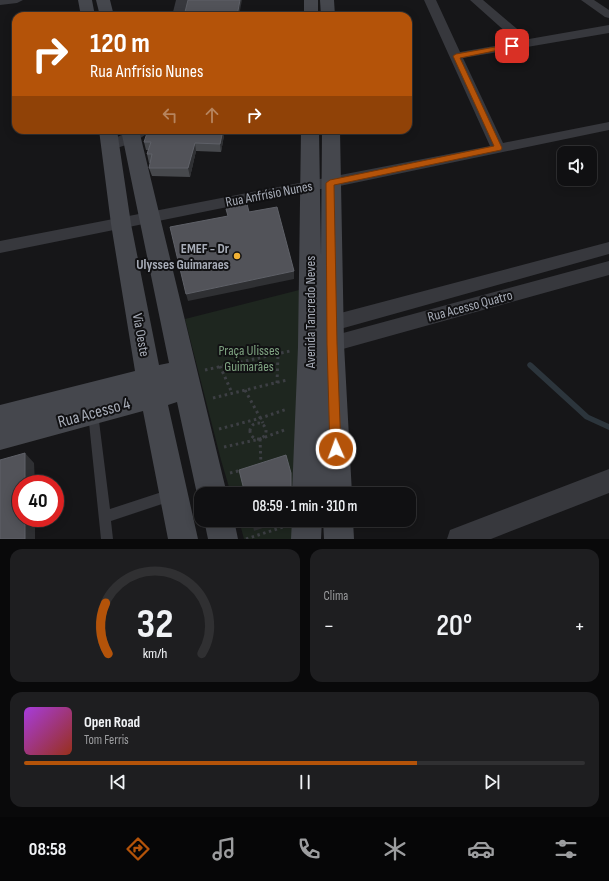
<!DOCTYPE html>
<html lang="pt">
<head>
<meta charset="utf-8">
<style>
  :root { --surface:#101012; --page:#1e1e20; --text:#f1f3f6; --muted:#9c9d9f; --line:#303032; --accent:#b45309 }
  body { margin:0; font-family:"Sofia Sans Condensed",sans-serif; background:var(--page); color:var(--text); height:100vh; display:flex; flex-direction:column; font-size:15px; white-space:nowrap }
  * { box-sizing:border-box; margin:0 }
  p { font-size:13px; color:var(--muted) }
  .icon { flex:none; width:22px; height:22px; fill:none; stroke:currentColor; stroke-width:2; stroke-linecap:round; stroke-linejoin:round }
  .map { position:relative; height:539px; overflow:hidden }
  .details { display:flex; flex-direction:column; gap:10px; padding:10px; background:#09090a; flex:1 }
  .details>* { flex:none }
  .top-card { position:absolute; left:12px; top:12px; width:400px; height:122px; border-radius:12px; box-shadow:0 2px 10px #0003,0 0 0 1px var(--line); background:#b45309; color:#fff; overflow:hidden }
  .tools { position:absolute; left:557px; top:146px; display:grid; gap:8px }
  .tools a { display:grid; place-items:center; width:40px; height:40px; border-radius:8px; background:var(--surface); box-shadow:0 2px 10px #0003,0 0 0 1px var(--line); font-size:20px }
  .speed { position:absolute; left:12px; top:475px; display:flex; gap:8px; font-size:20px; font-weight:700; text-align:center }
  .speed>* { display:grid; place-content:center; width:52px; height:52px; border-radius:50%; background:var(--surface); box-shadow:0 2px 10px #0003,0 0 0 1px var(--line); line-height:1 }
  .speed .limit { border:6px solid #d22; background:#fff; color:#111 }
  .pin { position:absolute; display:grid; place-items:center; width:34px; height:34px; color:#fff; margin:-17px; border-radius:8px; box-shadow:0 2px 6px #0006 }
  .me { position:absolute; width:44px; margin:-22px; rotate:358deg; stroke-linejoin:round; filter:drop-shadow(0 0 3px #0008) }
  .turn { display:flex; align-items:center; gap:14px; height:84px; padding:0 12px; font-size:18px }
  .turn .icon { width:52px; height:52px; stroke-width:2.5 }
  .turn b { display:block; font-size:28px; line-height:34px }
  .lanes { display:flex; align-items:center; height:38px; padding:0 12px; background:#0003; justify-content:center; gap:20px; direction:ltr }
  .lanes .off { opacity:.35 }
  .big { font-size:30px; font-weight:600; line-height:1.1 }
  .details .tile { flex:1; display:flex; flex-direction:column; justify-content:center; gap:6px; min-width:0; padding:0 14px; border-radius:12px; background:var(--page) }
  .details .dial { align-items:center; gap:0 }
  .dial svg { height:104px; overflow:visible; fill:none; stroke:var(--line); stroke-width:7; stroke-linecap:round; text-anchor:middle }
  .dial text { fill:var(--text); stroke:none }
  .song { display:flex; align-items:center; gap:12px }
  .cover { width:48px; height:48px; border-radius:6px; background:linear-gradient(135deg,hsl(280 70% 55%),hsl(10 70% 35%)) }
  .played { height:4px; border-radius:2px; background:linear-gradient(90deg,var(--accent) 70%,var(--line) 70%) }
  .keys { display:flex; justify-content:space-around; direction:ltr }
  .heat { display:flex; justify-content:space-between; align-items:center; font-size:22px; direction:ltr }
  .details .tiles { flex:1; display:grid; gap:10px; grid-template-columns:1fr 1fr }
  .tile:last-child { grid-column:span 2 }
  .trip { position:absolute; left:194px; top:487px; width:222px; height:40px; border-radius:12px; background:var(--surface); box-shadow:0 2px 10px #0003,0 0 0 1px var(--line); font-weight:600; line-height:40px; text-align:center }
  .menu { display:flex; height:64px; justify-content:space-around; align-items:center; background:#060607; color:var(--muted) }
  .menu .icon { width:28px; height:28px }
  .menu .active { color:var(--accent) }
  .menu b { font-size:18px; color:var(--text) }
  .map>svg:first-child { display:block }
  .green { fill:#1e261f }
  .lines { fill:none; stroke-linecap:round; stroke-linejoin:round }
  .stream { fill:#2c353c; fill-rule:evenodd }
  .path { stroke:#3d3f44; stroke-width:3; stroke-dasharray:2.5 3.5; stroke-linecap:butt }
  .lane { fill:#37383d; fill-rule:evenodd }
  .street { fill:#37383d; fill-rule:evenodd }
  .secondary { fill:#45474d; fill-rule:evenodd }
  .wall { fill:#47494d }
  .shaded-wall { fill:#2f3033 }
  .building { fill:#525359; stroke:#5f6168 }
  .route { fill:#b45309; stroke:#753606 }
  .poi-dot { fill:#f2b134; stroke:#111113; stroke-width:1.5 }
  .labels { text-anchor:middle; dominant-baseline:central; stroke-width:4; stroke-linejoin:round; paint-order:stroke }
  .street-label { font-size:14px; fill:#a8adb8; stroke:#111113 }
  .poi-label { font-size:14px; font-weight:bold; fill:#a8adb8; stroke:#111113; text-anchor:end }
  .park-label { font-size:14px; fill:#7fa381; stroke:#111113 }
  .near-street-label { font-size:17px; fill:#a8adb8; stroke:#111113 }
</style>
</head>
<body>
<div class="map">
<svg width="609" height="539" viewBox="0 0 609 539">
  <rect width="100%" height="100%" fill="#161618"/>
  <path class="green" d="M303 289 301 494H231L221 460 185 319Z
    M239 520H300L299 539H244Z"/>
  <g class="lines">
    <path class="stream" d="M530 362 532 363 589 415 609 424V430L585 419 528 367 527 365 528 363Z"/>
    <path class="path" d="M220 366 232 393
      M205 370 290 351
      M277 383 278 354
      M245 390 263 423
      M213 398 287 380
      M250 431a8 8 0 1 1 16 0a8 8 0 1 1-16 0Z
      M219 429 261 418 287 409
      M260 439 261 466
      M224 447 260 439 287 429
      M230 473 242 470
      M246 539 283 527"/>
    <path class="lane" d="M93 408 97 409 98 413 110 509 171 489 175 491 177 495 175 499 171 501 111 521 113 539H101L88 413 89 409Z"/>
    <path class="street" d="M0 0H23L17 3 0 5Z
      M176 0H188L184 16H172Z
      M424 0H436L460 52 517 42 470 0H483L529 39 609 25V33L463 58 503 143 609 122V130L330 188 311 190 0 253V241L490 146Z
      M581 0H594L609 10V18L605 17Z
      M133 130H150C144 139 117 151 106 148L104 145 106 142Z
      M609 242V254L333 331 326 329 323 323 326 317 333 315Z
      M609 261V275L332 352 325 350 322 344 325 338 332 336Z
      M609 469V493L491 539H447L450 530Z"/>
    <path class="secondary" d="M78 0H92L95 16H81Z
      M96 0H110L114 16H100Z
      M304 0H318V16H304Z
      M320 0H334L335 16H321Z
      M99 130H117L131 224 159 365 169 363 121 130H139L227 494H201V502L197 494 177 402 168 405 198 539H168L143 411 0 450V405L135 371 111 224Z
      M301 130H319L321 256 322 130H340L344 344 352 494H322V451V494H292L298 347Z
      M204 520H234L238 539H208Z
      M292 520H322L321 539H291Z
      M323 520H353L354 539H324Z"/>
  </g>
  <path class="wall" d="M225 130 221 152 196 151 190 177 152 176 149 168 151 163H149L147 154 148 150H146L144 142Z"/>
  <path class="shaded-wall" d="M240 0H242L239 16H237Z
    M223 130H225L221 152 220 144Z
    M195 143 196 151 190 177 188 168Z
    M294 271V279L188 301 186 294Z
    M25 453 34 463 35 484H25Z
    M291 473 292 494H280Z
    M25 518H35V539H25Z
    M271 520H286L254 531 253 526Z"/>
  <path class="building" d="M188 0H240L237 16H184Z
    M148 130H223L220 144 195 143 188 168H149L152 154H147L151 142H144Z
    M247 204 249 212 277 207 294 271 186 294 170 227 228 216 226 209Z
    M25 453V484H21V518H25V539H0V460Z
    M286 455 291 473V490L280 494H245L239 470Z
    M251 520H271L253 526Z"/>
  <path class="route" d="M512 44 514 45V47L460 58 502 148 501 150 334 185 337 344 341 449 340 453 336 454 332 453 330 449 327 344 326 183 330 180 494 146 453 56 456 54Z"/>
  <circle class="poi-dot" cx="237" cy="256" r="4"/>
  <g class="labels">
    <g class="street-label">
      <text transform="translate(269 194) rotate(-11)">Rua Anfrísio Nunes</text>
      <text transform="translate(470 306) rotate(-15)">Rua Acesso Quatro</text>
      <text transform="translate(310 312) rotate(-90)">Avenida Tancredo Neves</text>
      <text transform="translate(141 335) rotate(80)">Via Oeste</text>
    </g>
    <g class="poi-label">
      <text x="229" y="248">EMEF - Dr<tspan x="229" dy="16">Ulysses Guimaraes</tspan></text>
    </g>
    <g class="park-label">
      <text x="249" y="350">Praça Ulisses<tspan x="249" dy="16">Guimarães</tspan></text>
    </g>
    <g class="near-street-label">
      <text transform="translate(94 413) rotate(-15)">Rua Acesso 4</text>
    </g>
  </g>
</svg>
<div class="tools">
<a><svg class="icon" aria-label="sound" viewBox="0 0 24 24"><path d="M4 9h4l5-4v14l-5-4H4zM17 9q2 3 0 6"/></svg></a>
</div>
<div class="speed"><div class="limit">40</div></div>
<div class="pin" style="left:512px;top:46px;background:#d93025"><svg class="icon" aria-label="arrive" viewBox="0 0 24 24"><path d="M6 21V4h12l-3 4 3 4H6"/></svg></div>
<svg class="me" style="left:336px;top:449px" viewBox="-20 -20 40 40"><circle r="17" fill="#b45309" stroke="#fff" stroke-width="3"/><path d="M0-11L8 9 0 5-8 9z" fill="#fff"/></svg>
<div class="trip">08:59 · 1 min · 310 m</div>
<div class="top-card">
<div class="turn"><svg class="icon" aria-label="right" viewBox="0 0 24 24"><path d="M7 20v-9h11M14 6l5 5-5 5"/></svg><div><b>120 m</b>Rua Anfrísio Nunes</div></div>
<div class="lanes"><svg class="icon off" aria-label="left" viewBox="0 0 24 24"><path d="M17 20v-9H6M10 6l-5 5 5 5"/></svg><svg class="icon off" aria-label="ahead" viewBox="0 0 24 24"><path d="M12 20V5M6 11l6-6 6 6"/></svg><svg class="icon" aria-label="right" viewBox="0 0 24 24"><path d="M7 20v-9h11M14 6l5 5-5 5"/></svg></div>
</div>
</div>
<section class="details">
<div class="tiles">
<div class="tile dial"><svg viewBox="0 0 100 80">
<path d="M14 69A42 42 0 1 1 86 69"/>
<path d="M14 69A42 42 0 0 1 12 30" stroke="#b45309"/>
<text x="50" y="56" font-size="32" font-weight="700">32</text>
<text x="50" y="72" font-size="11">km/h</text>
</svg></div>
<div class="tile"><p>Clima</p>
<div class="heat"><a>−</a><b class="big">20°</b><a>+</a></div>
</div>
<div class="tile">
<div class="song"><i class="cover"></i><div><b>Open Road</b><p>Tom Ferris</p></div></div>
<div class="played"></div>
<div class="keys"><svg class="icon" aria-label="previous" viewBox="0 0 24 24"><path d="M18 5L8 12l10 7zM5 5v14"/></svg><svg class="icon" aria-label="pause" viewBox="0 0 24 24"><path d="M8 5v14M16 5v14"/></svg><svg class="icon" aria-label="next" viewBox="0 0 24 24"><path d="M6 5l10 7-10 7zM19 5v14"/></svg></div>
</div>
</div>
</section>
<nav class="menu">
<b>08:58</b>
<svg class="icon active" aria-label="directions" viewBox="0 0 24 24"><path d="M12 3l9 9-9 9-9-9zM9 14v-3h6M13 9l2 2-2 2"/></svg>
<svg class="icon" aria-label="music" viewBox="0 0 24 24"><path d="M9 18V5l10-2v13"/><circle cx="6" cy="18" r="3"/><circle cx="16" cy="16" r="3"/></svg>
<svg class="icon" aria-label="phone" viewBox="0 0 24 24"><path d="M5 4h4l2 5-3 2q2 4 5 5l2-3 5 2v4C11 20 4 13 5 4z"/></svg>
<svg class="icon" aria-label="climate" viewBox="0 0 24 24"><path d="M12 3v18M4 7l16 10M4 17L20 7"/></svg>
<svg class="icon" aria-label="car" viewBox="0 0 24 24"><path d="M5 17H2v-5l4-1 3-4h7l3 4 3 1v5h-3M9 17h6M6 11h13"/><circle cx="7" cy="17" r="2"/><circle cx="17" cy="17" r="2"/></svg>
<svg class="icon" aria-label="filters" viewBox="0 0 24 24"><path d="M4 7h16M4 17h16"/><circle cx="9" cy="7" r="2"/><circle cx="15" cy="17" r="2"/></svg>
</nav>
</body>
</html>
